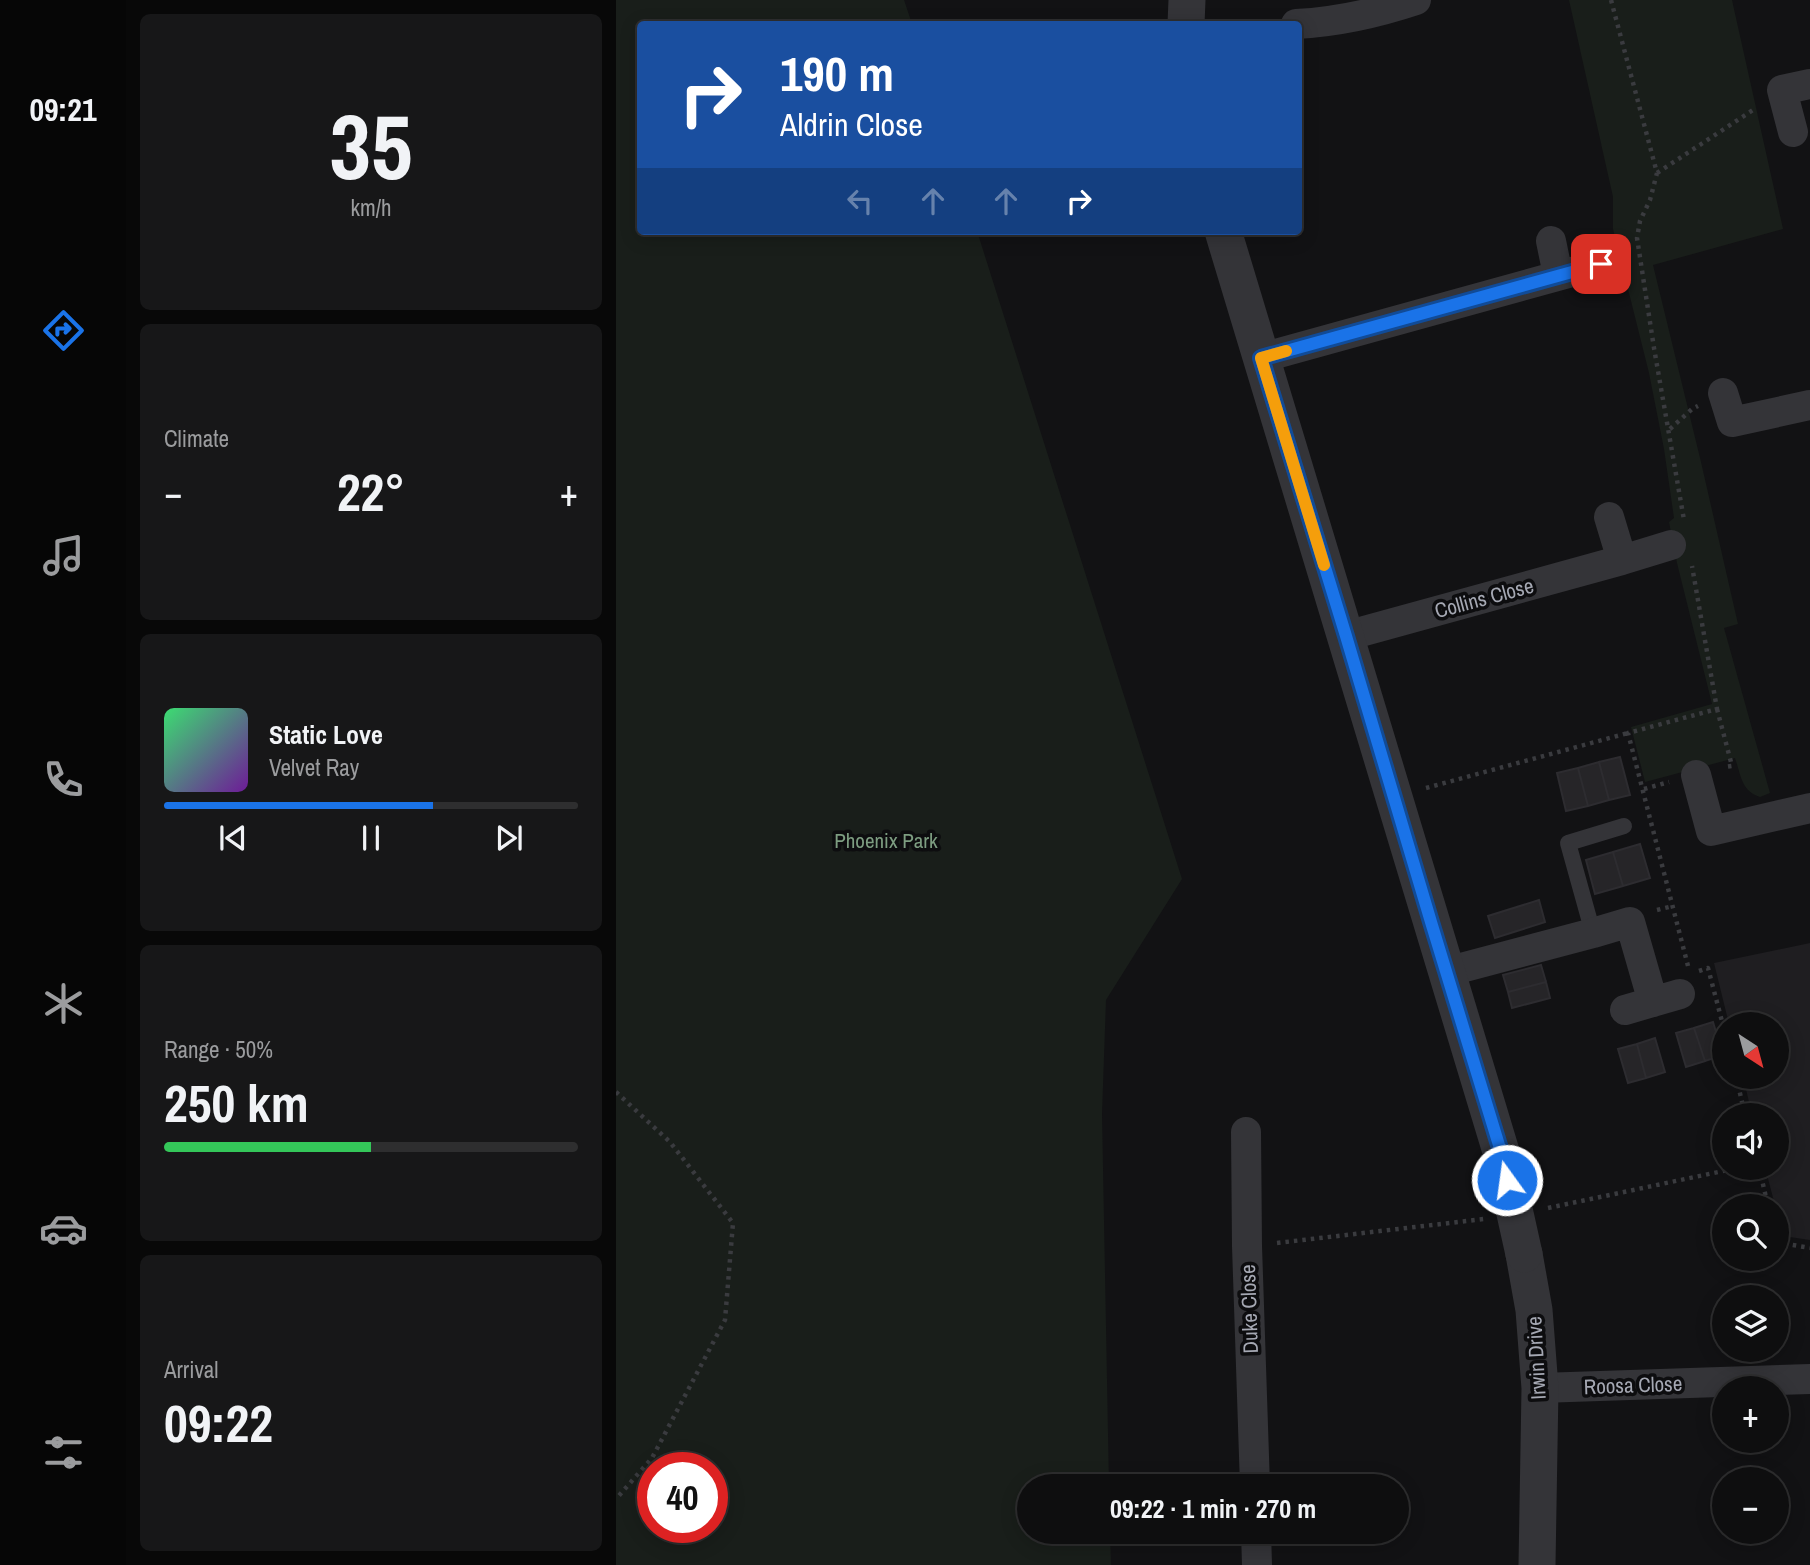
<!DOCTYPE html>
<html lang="en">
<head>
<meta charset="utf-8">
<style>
  :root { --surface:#0e0e0f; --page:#171718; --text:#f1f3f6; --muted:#9b9c9e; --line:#2e2e2f; --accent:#1a73e8 }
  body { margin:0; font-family:"Archivo Narrow",sans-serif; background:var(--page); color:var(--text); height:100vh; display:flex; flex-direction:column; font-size:26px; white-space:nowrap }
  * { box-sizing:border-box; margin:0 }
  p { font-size:23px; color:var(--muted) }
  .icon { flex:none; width:38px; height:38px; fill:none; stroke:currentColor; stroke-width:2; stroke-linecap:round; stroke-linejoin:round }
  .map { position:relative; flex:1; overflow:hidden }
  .drawer { display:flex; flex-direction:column; gap:14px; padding:14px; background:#080808; width:490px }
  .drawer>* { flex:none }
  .banner { position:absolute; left:21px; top:21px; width:665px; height:214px; border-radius:7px; box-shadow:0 4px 18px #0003,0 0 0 2px var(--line); background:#1a4fa0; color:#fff; overflow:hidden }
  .needle { width:46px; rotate:144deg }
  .tools { position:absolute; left:1096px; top:1012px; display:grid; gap:14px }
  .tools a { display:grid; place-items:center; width:77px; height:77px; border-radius:50%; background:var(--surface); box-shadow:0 4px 18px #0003,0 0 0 2px var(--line); font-size:35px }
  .speed { position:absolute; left:21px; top:1452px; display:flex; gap:14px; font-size:35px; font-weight:700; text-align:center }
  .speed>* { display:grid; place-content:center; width:91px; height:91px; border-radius:50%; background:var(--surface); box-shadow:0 4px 18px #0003,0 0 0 2px var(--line); line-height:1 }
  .speed .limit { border:10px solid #d22; background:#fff; color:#111 }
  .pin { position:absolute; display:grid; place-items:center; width:60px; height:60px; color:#fff; margin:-30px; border-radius:14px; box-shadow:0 4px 10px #0006 }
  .me { position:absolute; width:77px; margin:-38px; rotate:346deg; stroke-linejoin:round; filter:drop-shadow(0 0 5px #0008) }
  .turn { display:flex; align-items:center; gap:24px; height:147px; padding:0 28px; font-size:32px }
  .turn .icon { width:91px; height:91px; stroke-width:2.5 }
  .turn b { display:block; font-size:49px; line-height:60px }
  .lanes { display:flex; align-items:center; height:66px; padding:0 28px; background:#0003; justify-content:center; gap:35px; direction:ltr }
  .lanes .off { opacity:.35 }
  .big { font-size:52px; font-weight:700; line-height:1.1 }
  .drawer .widget { flex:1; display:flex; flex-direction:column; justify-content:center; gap:10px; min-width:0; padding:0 24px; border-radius:10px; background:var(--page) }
  .drawer .dial { align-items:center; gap:0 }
  .dial b { font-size:91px; line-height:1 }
  .song { display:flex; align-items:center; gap:21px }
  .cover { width:84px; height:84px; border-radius:10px; background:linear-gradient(135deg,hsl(140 70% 55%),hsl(280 70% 35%)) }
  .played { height:7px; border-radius:4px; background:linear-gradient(90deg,var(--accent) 65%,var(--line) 65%) }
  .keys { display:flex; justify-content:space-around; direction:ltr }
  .heat { display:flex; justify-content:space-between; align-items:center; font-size:38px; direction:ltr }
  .charge { height:10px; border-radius:5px; background:linear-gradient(90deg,#34c759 50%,var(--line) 0) }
  .trip { position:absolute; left:401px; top:1474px; width:392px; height:70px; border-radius:35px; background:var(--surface); box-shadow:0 4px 18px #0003,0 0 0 2px var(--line); font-weight:700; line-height:70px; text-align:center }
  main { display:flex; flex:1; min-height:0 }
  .tab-bar { display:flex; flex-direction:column; width:126px; justify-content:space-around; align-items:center; background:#060606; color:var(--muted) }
  .tab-bar .icon { width:49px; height:49px }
  .tab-bar .on { color:var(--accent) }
  .tab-bar b { font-size:32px; color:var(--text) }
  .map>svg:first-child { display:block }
  .built { fill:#1f1e21 }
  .green { fill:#191e1a; fill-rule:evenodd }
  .building { fill:#262528; stroke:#2d2c30; stroke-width:2 }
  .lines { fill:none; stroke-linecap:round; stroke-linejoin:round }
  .path { stroke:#3a3b3f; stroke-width:4.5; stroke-dasharray:3.5 5; stroke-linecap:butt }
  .service { stroke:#343438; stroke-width:16 }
  .minor { stroke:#343438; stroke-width:30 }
  .tertiary { stroke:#343438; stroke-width:37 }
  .tertiary-bridge { stroke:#343438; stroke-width:37 }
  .route-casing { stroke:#114b97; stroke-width:18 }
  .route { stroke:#1a73e8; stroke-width:12 }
  .slow { stroke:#f59e0b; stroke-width:12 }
  .labels { text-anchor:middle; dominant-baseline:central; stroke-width:7; stroke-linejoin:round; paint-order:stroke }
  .street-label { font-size:21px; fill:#a5a8b3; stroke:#0d0d0f }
  .park-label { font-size:21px; fill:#7d9d81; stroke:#0d0d0f }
</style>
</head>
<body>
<main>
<nav class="tab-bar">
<b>09:21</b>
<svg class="icon on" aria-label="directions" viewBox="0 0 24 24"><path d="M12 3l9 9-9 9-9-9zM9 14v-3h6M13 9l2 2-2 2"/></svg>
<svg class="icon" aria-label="music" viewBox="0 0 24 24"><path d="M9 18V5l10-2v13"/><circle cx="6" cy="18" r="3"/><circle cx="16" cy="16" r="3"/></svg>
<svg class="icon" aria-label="phone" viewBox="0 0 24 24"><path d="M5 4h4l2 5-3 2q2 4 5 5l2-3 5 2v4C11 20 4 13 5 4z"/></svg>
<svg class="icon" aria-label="climate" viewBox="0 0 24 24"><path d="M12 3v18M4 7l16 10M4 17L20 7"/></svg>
<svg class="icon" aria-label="car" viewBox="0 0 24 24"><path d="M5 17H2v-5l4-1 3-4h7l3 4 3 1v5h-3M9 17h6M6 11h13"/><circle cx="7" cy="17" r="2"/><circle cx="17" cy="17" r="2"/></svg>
<svg class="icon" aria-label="filters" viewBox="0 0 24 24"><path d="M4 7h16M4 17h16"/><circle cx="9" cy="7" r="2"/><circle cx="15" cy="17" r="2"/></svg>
</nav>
<section class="drawer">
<div class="widget dial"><b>35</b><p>km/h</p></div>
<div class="widget"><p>Climate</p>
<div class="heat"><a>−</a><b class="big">22°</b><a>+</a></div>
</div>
<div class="widget">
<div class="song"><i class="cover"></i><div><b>Static Love</b><p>Velvet Ray</p></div></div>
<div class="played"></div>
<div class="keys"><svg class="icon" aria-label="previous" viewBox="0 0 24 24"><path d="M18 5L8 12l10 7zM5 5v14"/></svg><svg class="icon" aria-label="pause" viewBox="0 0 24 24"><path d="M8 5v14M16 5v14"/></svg><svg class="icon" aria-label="next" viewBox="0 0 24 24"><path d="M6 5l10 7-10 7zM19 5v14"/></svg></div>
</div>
<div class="widget"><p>Range · 50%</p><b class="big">250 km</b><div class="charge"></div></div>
<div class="widget"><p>Arrival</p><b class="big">09:22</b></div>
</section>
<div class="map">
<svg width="1194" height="1565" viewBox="0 0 1194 1565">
  <rect width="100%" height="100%" fill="#121214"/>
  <path class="built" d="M1194 943V1240L1167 1236 1149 1167H1160V1115H1136L1127 1076H1160V1024H1113L1098 963Z"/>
  <path class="green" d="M0 0H288L296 24H24V231H361L566 879 490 1000 486 1114 493 1486H413V1531H494L495 1565H0ZM37 1468H96V1528H37Z
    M953 0H1116L1167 229 1037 265 1085 462 1122 624 1108 628 1154 793 1144 797C1125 791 1125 775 1119 758L1029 782 1015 727 1096 704 1061 563 1053 522 1058 518 1048 449 1033 373 997 229V197Z"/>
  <path class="building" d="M1004 757 1014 795 993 800 983 762Z
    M983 762 993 800 972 806 962 768Z
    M962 768 972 806 950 811 941 773Z
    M1024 844 1034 878 1007 886 997 852Z
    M997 852 1007 886 979 894 970 860Z
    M923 900 929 922 879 938 872 916Z
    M925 965 930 982 892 992 887 975Z
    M930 982 934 998 896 1008 892 992Z
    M1097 1022 1107 1055 1089 1061 1078 1028Z
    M1078 1028 1089 1061 1070 1067 1060 1033Z
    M1039 1038 1049 1072 1030 1078 1021 1044Z
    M1021 1044 1030 1078 1012 1083 1002 1049Z"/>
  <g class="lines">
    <path class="path" d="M995 0 1041 173 1034 200 1024 221 1021 238 1038 348 1068 520
      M1041 173 1140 108
      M1054 429 1076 409 1082 406
      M1101 709 1116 766 1109 767
      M810 788 1012 733
      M1028 789 1053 782
      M1041 910 1057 906
      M1072 966 1012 733 1101 709 1076 566
      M1083 971 1092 968 1108 1029
      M1120 1076 1129 1115
      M0 1092 54 1142 117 1223 109 1320 36 1458 0 1499
      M1143 1167 1152 1206
      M932 1208 1126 1167
      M1160 1242 1194 1248
      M661 1243 868 1219"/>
    <path class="service" d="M977 933 952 843 1008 826"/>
    <path class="minor" d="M680 24C721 22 761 13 800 0
      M1177 132 1166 90 1194 84
      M935 241 942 275
      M645 358 985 264
      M1107 393 1116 422 1194 405
      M993 517 1006 560
      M730 636 1006 560 1055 545
      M1080 775 1095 831 1194 808
      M830 972 977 933 1014 922 1037 1002
      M1009 1010 1064 994
      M630 1132 631 1246 639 1486
      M924 1388 1194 1379
      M640 1531 641 1565"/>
    <path class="tertiary" d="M570 24 571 0
      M607 231 886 1155
      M908 1254 918 1310 924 1388 921 1565"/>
    <path class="tertiary-bridge" d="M886 1155 908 1254"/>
  </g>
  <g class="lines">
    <g class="route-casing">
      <path id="route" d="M891 1180 886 1155 815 922 730 636 645 358 985 264"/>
    </g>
    <use href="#route" class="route"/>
    <path class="slow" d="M670 351 645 358 708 565"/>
  </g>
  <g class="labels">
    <g class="street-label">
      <text transform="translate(868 598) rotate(-15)">Collins Close</text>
      <text transform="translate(633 1309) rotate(-92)">Duke Close</text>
      <text transform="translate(920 1358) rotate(-93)">Irwin Drive</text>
      <text transform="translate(1017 1385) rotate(-2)">Roosa Close</text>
    </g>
    <g class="park-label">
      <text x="270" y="840">Phoenix Park</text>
    </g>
  </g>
</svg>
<div class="tools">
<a><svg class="needle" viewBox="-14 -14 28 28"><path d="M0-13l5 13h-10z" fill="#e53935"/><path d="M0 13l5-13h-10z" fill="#9b9c9e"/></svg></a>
<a><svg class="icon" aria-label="sound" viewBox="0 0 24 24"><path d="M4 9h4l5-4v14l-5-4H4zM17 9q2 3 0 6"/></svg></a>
<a><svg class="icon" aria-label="search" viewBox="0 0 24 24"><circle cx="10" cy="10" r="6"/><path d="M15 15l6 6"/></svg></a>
<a><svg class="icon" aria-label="layers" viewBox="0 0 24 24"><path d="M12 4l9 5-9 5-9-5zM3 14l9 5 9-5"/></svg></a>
<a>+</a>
<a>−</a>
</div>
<div class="speed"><div class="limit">40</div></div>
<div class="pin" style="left:985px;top:264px;background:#d93025"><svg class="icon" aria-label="arrive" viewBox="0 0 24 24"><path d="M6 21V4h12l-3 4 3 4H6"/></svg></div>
<svg class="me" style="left:891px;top:1180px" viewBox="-20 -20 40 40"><circle r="17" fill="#1a73e8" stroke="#fff" stroke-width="3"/><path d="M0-11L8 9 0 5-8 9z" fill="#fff"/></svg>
<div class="trip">09:22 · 1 min · 270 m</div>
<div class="banner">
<div class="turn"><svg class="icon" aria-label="right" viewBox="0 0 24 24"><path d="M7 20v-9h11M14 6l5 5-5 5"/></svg><div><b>190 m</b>Aldrin Close</div></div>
<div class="lanes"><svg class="icon off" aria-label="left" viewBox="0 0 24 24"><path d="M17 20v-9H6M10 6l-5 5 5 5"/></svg><svg class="icon off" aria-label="ahead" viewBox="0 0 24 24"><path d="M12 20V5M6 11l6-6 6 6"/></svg><svg class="icon off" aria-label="ahead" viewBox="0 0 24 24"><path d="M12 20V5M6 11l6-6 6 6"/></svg><svg class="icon" aria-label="right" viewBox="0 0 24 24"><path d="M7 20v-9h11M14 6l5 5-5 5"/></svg></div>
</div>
</div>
</main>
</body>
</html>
